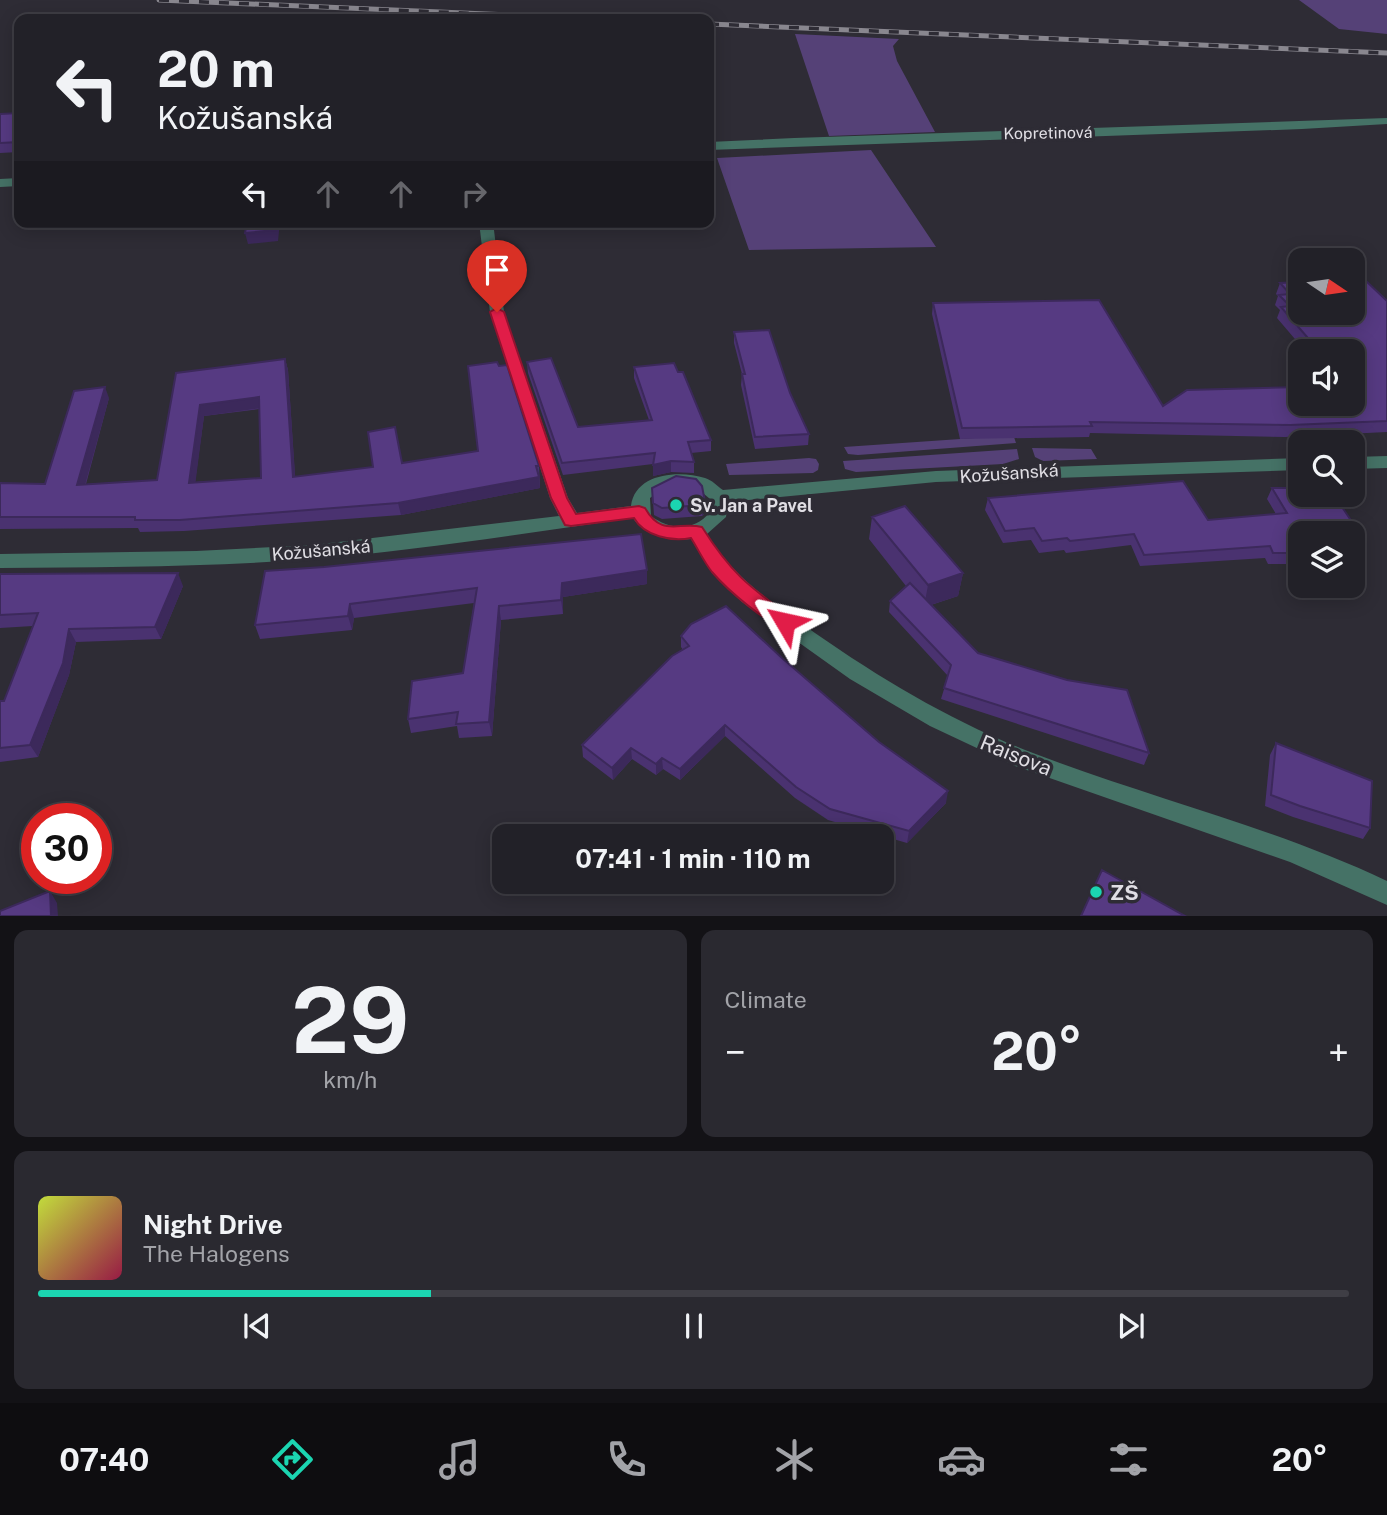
<!DOCTYPE html>
<html lang="en">
<head>
<meta charset="utf-8">
<style>
  :root { --surface:#222128; --page:#2a2930; --text:#f1f3f6; --muted:#a2a3a8; --line:#3f3e45; --accent:#1bd5b1 }
  body { margin:0; font-family:"Public Sans",sans-serif; background:var(--page); color:var(--text); height:100vh; display:flex; flex-direction:column; font-size:26px; white-space:nowrap }
  * { box-sizing:border-box; margin:0 }
  p { font-size:23px; color:var(--muted) }
  .icon { flex:none; width:38px; height:38px; fill:none; stroke:currentColor; stroke-width:2; stroke-linecap:round; stroke-linejoin:round }
  .map { position:relative; height:916px; overflow:hidden }
  .drawer { display:flex; flex-direction:column; gap:14px; padding:14px; background:#131216; flex:1 }
  .drawer>* { flex:none }
  .hud { position:absolute; left:14px; top:14px; width:700px; height:214px; border-radius:14px; box-shadow:0 4px 18px #0003,0 0 0 2px var(--line); background:#222128; color:var(--text); overflow:hidden }
  .needle { width:46px; rotate:103deg }
  .buttons { position:absolute; left:1288px; top:248px; display:grid; gap:14px }
  .buttons a { display:grid; place-items:center; width:77px; height:77px; border-radius:14px; background:var(--surface); box-shadow:0 4px 18px #0003,0 0 0 2px var(--line); font-size:35px }
  .speed { position:absolute; left:21px; top:803px; display:flex; gap:14px; font-size:35px; font-weight:700; text-align:center }
  .speed>* { display:grid; place-content:center; width:91px; height:91px; border-radius:50%; background:var(--surface); box-shadow:0 4px 18px #0003,0 0 0 2px var(--line); line-height:1 }
  .speed .limit { border:10px solid #d22; background:#fff; color:#111 }
  .pin { position:absolute; display:grid; place-items:center; width:60px; height:60px; color:#fff; margin:-72px -30px; border-radius:50% 50% 50% 0; rotate:-45deg; box-shadow:0 0 7px #0007 }
  .pin .icon { rotate:45deg }
  .me { position:absolute; width:77px; margin:-38px; rotate:306deg; stroke-linejoin:round; filter:drop-shadow(0 0 5px #0008) }
  .turn { display:flex; align-items:center; gap:24px; height:147px; padding:0 28px; font-size:32px }
  .turn .icon { width:91px; height:91px; stroke-width:2.5 }
  .turn b { display:block; font-size:49px; line-height:60px }
  .lanes { display:flex; align-items:center; height:66px; padding:0 28px; background:#0003; justify-content:center; gap:35px; direction:ltr }
  .lanes .off { opacity:.35 }
  .big { font-size:52px; font-weight:700; line-height:1.1 }
  .drawer .tile { flex:1; display:flex; flex-direction:column; justify-content:center; gap:10px; min-width:0; padding:0 24px; border-radius:14px; background:var(--page) }
  .drawer .dial { align-items:center; gap:0 }
  .dial b { font-size:91px; line-height:1 }
  .song { display:flex; align-items:center; gap:21px }
  .cover { width:84px; height:84px; border-radius:10px; background:linear-gradient(135deg,hsl(70 70% 55%),hsl(340 70% 35%)) }
  .played { height:7px; border-radius:4px; background:linear-gradient(90deg,var(--accent) 30%,var(--line) 30%) }
  .keys { display:flex; justify-content:space-around; direction:ltr }
  .heat { display:flex; justify-content:space-between; align-items:center; font-size:38px; direction:ltr }
  .drawer .tiles { flex:1; display:grid; gap:14px; grid-template-columns:1fr 1fr }
  .tile:last-child { grid-column:span 2 }
  .trip { position:absolute; left:492px; top:824px; width:402px; height:70px; border-radius:14px; background:var(--surface); box-shadow:0 4px 18px #0003,0 0 0 2px var(--line); font-weight:700; line-height:70px; text-align:center }
  .tab-bar { display:flex; height:112px; justify-content:space-around; align-items:center; background:#0e0d10; color:var(--muted) }
  .tab-bar .icon { width:49px; height:49px }
  .tab-bar .selected { color:var(--accent) }
  .tab-bar b { font-size:32px; color:var(--text) }
  .map>svg:first-child { display:block }
  .green { fill:#554177 }
  .lines { fill:none; stroke-linecap:round; stroke-linejoin:round }
  .street { fill:#457266; fill-rule:evenodd }
  .rail-casing { stroke:#89878f; stroke-width:5 }
  .rail { stroke:#2e2c35; stroke-width:3.5; stroke-dasharray:10; stroke-linecap:butt }
  .wall { fill:#4a3270; fill-rule:evenodd }
  .shaded-wall { fill:#3c295b }
  .building { fill:#563a82; stroke:#3c295b; stroke-width:2; fill-rule:evenodd }
  .route { fill:#e11d48; stroke:#92132f; stroke-width:2 }
  .poi-dot { fill:#1bd5b1; stroke:#2e2c35; stroke-width:2.5 }
  .labels { text-anchor:middle; dominant-baseline:central; stroke-width:7; stroke-linejoin:round; paint-order:stroke }
  .far-street-label { font-size:16px; fill:#e0dee4; stroke:#2e2c35 }
  .street-label { font-size:18px; fill:#e0dee4; stroke:#2e2c35 }
  .poi-label { font-size:18px; font-weight:bold; fill:#e0dee4; stroke:#2e2c35; text-anchor:start }
  .near-street-label { font-size:21px; fill:#e0dee4; stroke:#2e2c35 }
  .near-poi-label { font-size:21px; font-weight:bold; fill:#e0dee4; stroke:#2e2c35; text-anchor:start }
</style>
</head>
<body>
<div class="map">
<svg width="1387" height="917" viewBox="0 0 1387 917">
  <rect width="100%" height="100%" fill="#2e2c35"/>
  <path class="green" d="M1299 0H1387V34L1339 29Z
    M795 34 899 39 893 46 897 61 935 132 829 136Z
    M871 150 936 247 749 250 717 158Z
    M1004 436 1014 437 1016 443 858 455 848 454 844 447Z
    M1032 448 1091 449 1097 459 1043 461 1035 457Z
    M1017 449 1019 459 1003 464 856 472 845 469 843 461Z
    M809 458 816 459 819 464 818 470 813 473 729 475 726 464Z"/>
  <g class="lines">
    <path class="street" d="M1387 118V124L1302 129 709 150V142L794 138Z
      M19 178V186L0 187V179Z
      M479 222H493L504 312 568 498 577 513 631 506C635 473 679 470 705 478 712 480 717 486 723 490L936 471 1300 458V470L936 482 728 502 726 517 707 534C734 579 773 603 815 633 884 681 955 723 1033 753 1150 798 1273 827 1387 881V905L1290 862 1015 766 930 726 850 679 742 602 712 573 691 539C671 542 644 536 633 518 527 533 420 550 313 559 209 567 104 567 0 568V554L196 551 313 545 559 516 550 498 490 312ZM676 485 697 488 710 499V512C694 532 670 530 651 516L650 498 659 491Z
      M1387 456V468L1353 469V457Z"/>
    <g class="rail-casing">
      <path id="rail" d="M159 0 604 19
        M709 24 1387 53"/>
    </g>
    <use href="#rail" class="rail"/>
  </g>
  <path class="wall" d="M19 113V152L0 153V114Z
    M1280 283 1387 301V432L1285 437 1090 433 1089 437 960 439 932 314 933 303 1163 406 1353 404V352H1306L1277 318 1280 310 1275 305 1278 296 1276 294Z
    M734 332 790 393 809 434 808 445 755 449 741 385 742 374 734 343Z
    M285 359 288 370 295 477 402 463 539 466 540 488 401 515 184 531 140 532 138 528 0 529V483L45 484 109 398 86 484 157 480 176 373ZM259 409 261 478 195 482 204 416Z
    M527 362 578 427 649 420 634 378V367L711 440V451L691 453 694 462V473L671 472 653 476V464L563 475 528 373Z
    M696 479 705 513 702 516 662 519 654 515 652 488Z
    M1272 488 1354 525 1350 534H1300V564H1268L1265 558 1140 566 1131 545 1066 553 1064 550 1039 553 1031 540 1003 543 985 510 988 498 1208 520 1276 514 1267 499Z
    M872 517 963 573 958 596 931 605 978 653 1149 753 1144 765 941 699 948 676 889 612 890 601 906 586 869 539Z
    M265 571 647 584 563 597V614L501 620 492 736 459 738 457 726 411 733 408 719 463 673 474 603 354 618 352 630 260 639 255 625Z
    M0 574 183 586 161 639 76 642 69 675 38 757 0 762V701H4L33 626 0 628Z
    M681 636 782 658 946 803 907 843 828 820 795 798 725 736 680 780 663 769 656 775 632 759 613 780 583 757 582 745 683 650 681 647Z
    M1276 743 1370 828 1363 839 1293 817 1265 806 1270 755Z"/>
  <path class="shaded-wall" d="M276 222H280L278 241 248 244 245 233Z
    M285 359 288 370 296 488 293 477Z
    M105 387 109 398 82 496 77 485Z
    M259 397 262 408 204 416 194 494 189 483 200 405Z
    M671 461V472L653 476V465Z
    M539 477 540 488 401 515 398 503Z
    M705 502V513L702 516V505Z
    M647 570V584L563 597V614L561 600 562 583Z
    M178 573 183 586 161 639 155 627Z
    M963 573 958 596 924 607 928 585Z
    M350 604 354 618 352 630 348 616Z
    M499 606 501 620 492 736 489 722Z
    M69 629 76 642 69 675 38 757 30 745Z
    M725 725V736L680 780V769Z
    M631 748 632 759 613 780 612 768Z
    M662 758 663 769 656 775V764Z
    M948 791 946 803 907 843 909 831Z
    M50 891 57 903 58 916H51Z"/>
  <path class="building" d="M19 113V142L0 143V114Z
    M247 222H276L275 230 245 233Z
    M1353 280H1365L1387 301V421L1290 425 1090 422 1092 426 962 428 933 303 1099 300 1163 406 1187 390 1300 387V404H1353V352H1320L1281 307 1290 306 1279 295 1290 294 1280 283 1300 282V313H1353Z
    M769 330 790 393 809 434 755 437 742 374H745L734 332Z
    M551 358 578 427 652 420 634 367 674 363 678 372H683L711 440 688 442 694 462 671 461 653 465 655 453 562 463 527 362Z
    M285 359 293 477 373 467 368 432 395 427 402 463 478 451 468 366 497 362 499 366 507 365 539 466H536L539 477 398 503 180 520H135V517H0V483L45 484 74 391 105 387 77 485 157 480 176 373ZM259 397 261 478 189 483 200 405Z
    M676 476 696 479 702 486 705 502 702 505 662 508 653 503 652 488Z
    M1183 481 1208 520 1287 513 1272 488H1300V495H1334L1354 525 1295 526 1300 536V553H1273L1270 546 1144 555 1134 534 1070 541 1067 538 1042 541 1034 528 1005 531 988 498Z
    M905 506 963 573 928 585 872 517Z
    M641 534 647 570 562 583 561 600 499 606 489 722 456 724 458 712 408 719 412 681 463 673 477 588 350 604 348 616 255 625 265 571 324 567Z
    M178 573 155 627 69 629 63 663 30 745 0 748V701H4L38 613 0 615V574Z
    M910 583 978 653 1067 680 1127 690 1149 753 944 688 951 665 890 601Z
    M726 606 782 658 879 742 948 791 909 831 830 809 796 787 725 725 680 769 662 758 656 764 631 748 612 768 582 745 672 656 689 646 681 636 691 624Z
    M1276 743 1372 781 1370 828 1300 806 1271 795Z
    M1102 870 1185 916H1081Z
    M50 891 51 916H0V911Z"/>
  <path class="route" d="M497 308 504 312 567 498 576 514 639 506 645 508C662 538 679 521 702 527 731 573 748 586 791 617L794 622 791 627C773 632 724 586 712 572 704 562 698 549 691 538 672 542 644 536 634 518L571 526 565 525 551 498 490 312Z"/>
  <g class="poi-dot">
    <circle cx="676" cy="505" r="7"/>
    <circle cx="1096" cy="892" r="7"/>
  </g>
  <g class="labels">
    <g class="far-street-label">
      <text transform="translate(1048 133) rotate(-1)">Kopretinová</text>
    </g>
    <g class="street-label">
      <text transform="translate(1009 473) rotate(-4)">Kožušanská</text>
      <text transform="translate(321 550) rotate(-5)">Kožušanská</text>
    </g>
    <g class="poi-label">
      <text x="690" y="505">Sv. Jan a Pavel</text>
    </g>
    <g class="near-street-label">
      <text transform="translate(1016 755) rotate(22)">Raisova</text>
    </g>
    <g class="near-poi-label">
      <text x="1110" y="892">ZŠ</text>
    </g>
  </g>
</svg>
<div class="buttons">
<a><svg class="needle" viewBox="-14 -14 28 28"><path d="M0-13l5 13h-10z" fill="#e53935"/><path d="M0 13l5-13h-10z" fill="#a2a3a8"/></svg></a>
<a><svg class="icon" aria-label="sound" viewBox="0 0 24 24"><path d="M4 9h4l5-4v14l-5-4H4zM17 9q2 3 0 6"/></svg></a>
<a><svg class="icon" aria-label="search" viewBox="0 0 24 24"><circle cx="10" cy="10" r="6"/><path d="M15 15l6 6"/></svg></a>
<a><svg class="icon" aria-label="layers" viewBox="0 0 24 24"><path d="M12 4l9 5-9 5-9-5zM3 14l9 5 9-5"/></svg></a>
</div>
<div class="speed"><div class="limit">30</div></div>
<div class="pin" style="left:497px;top:312px;background:#d93025"><svg class="icon" aria-label="arrive" viewBox="0 0 24 24"><path d="M6 21V4h12l-3 4 3 4H6"/></svg></div>
<svg class="me" style="left:785px;top:622px" viewBox="-20 -20 40 40"><path d="M0-17L14 15 0 8-14 15z" fill="#e11d48" stroke="#fff" stroke-width="4"/></svg>
<div class="trip">07:41 · 1 min · 110 m</div>
<div class="hud">
<div class="turn"><svg class="icon" aria-label="left" viewBox="0 0 24 24"><path d="M17 20v-9H6M10 6l-5 5 5 5"/></svg><div><b>20 m</b>Kožušanská</div></div>
<div class="lanes"><svg class="icon" aria-label="left" viewBox="0 0 24 24"><path d="M17 20v-9H6M10 6l-5 5 5 5"/></svg><svg class="icon off" aria-label="ahead" viewBox="0 0 24 24"><path d="M12 20V5M6 11l6-6 6 6"/></svg><svg class="icon off" aria-label="ahead" viewBox="0 0 24 24"><path d="M12 20V5M6 11l6-6 6 6"/></svg><svg class="icon off" aria-label="right" viewBox="0 0 24 24"><path d="M7 20v-9h11M14 6l5 5-5 5"/></svg></div>
</div>
</div>
<section class="drawer">
<div class="tiles">
<div class="tile dial"><b>29</b><p>km/h</p></div>
<div class="tile"><p>Climate</p>
<div class="heat"><a>−</a><b class="big">20°</b><a>+</a></div>
</div>
<div class="tile">
<div class="song"><i class="cover"></i><div><b>Night Drive</b><p>The Halogens</p></div></div>
<div class="played"></div>
<div class="keys"><svg class="icon" aria-label="previous" viewBox="0 0 24 24"><path d="M18 5L8 12l10 7zM5 5v14"/></svg><svg class="icon" aria-label="pause" viewBox="0 0 24 24"><path d="M8 5v14M16 5v14"/></svg><svg class="icon" aria-label="next" viewBox="0 0 24 24"><path d="M6 5l10 7-10 7zM19 5v14"/></svg></div>
</div>
</div>
</section>
<nav class="tab-bar">
<b>07:40</b>
<svg class="icon selected" aria-label="directions" viewBox="0 0 24 24"><path d="M12 3l9 9-9 9-9-9zM9 14v-3h6M13 9l2 2-2 2"/></svg>
<svg class="icon" aria-label="music" viewBox="0 0 24 24"><path d="M9 18V5l10-2v13"/><circle cx="6" cy="18" r="3"/><circle cx="16" cy="16" r="3"/></svg>
<svg class="icon" aria-label="phone" viewBox="0 0 24 24"><path d="M5 4h4l2 5-3 2q2 4 5 5l2-3 5 2v4C11 20 4 13 5 4z"/></svg>
<svg class="icon" aria-label="climate" viewBox="0 0 24 24"><path d="M12 3v18M4 7l16 10M4 17L20 7"/></svg>
<svg class="icon" aria-label="car" viewBox="0 0 24 24"><path d="M5 17H2v-5l4-1 3-4h7l3 4 3 1v5h-3M9 17h6M6 11h13"/><circle cx="7" cy="17" r="2"/><circle cx="17" cy="17" r="2"/></svg>
<svg class="icon" aria-label="filters" viewBox="0 0 24 24"><path d="M4 7h16M4 17h16"/><circle cx="9" cy="7" r="2"/><circle cx="15" cy="17" r="2"/></svg>
<b>20°</b>
</nav>
</body>
</html>
